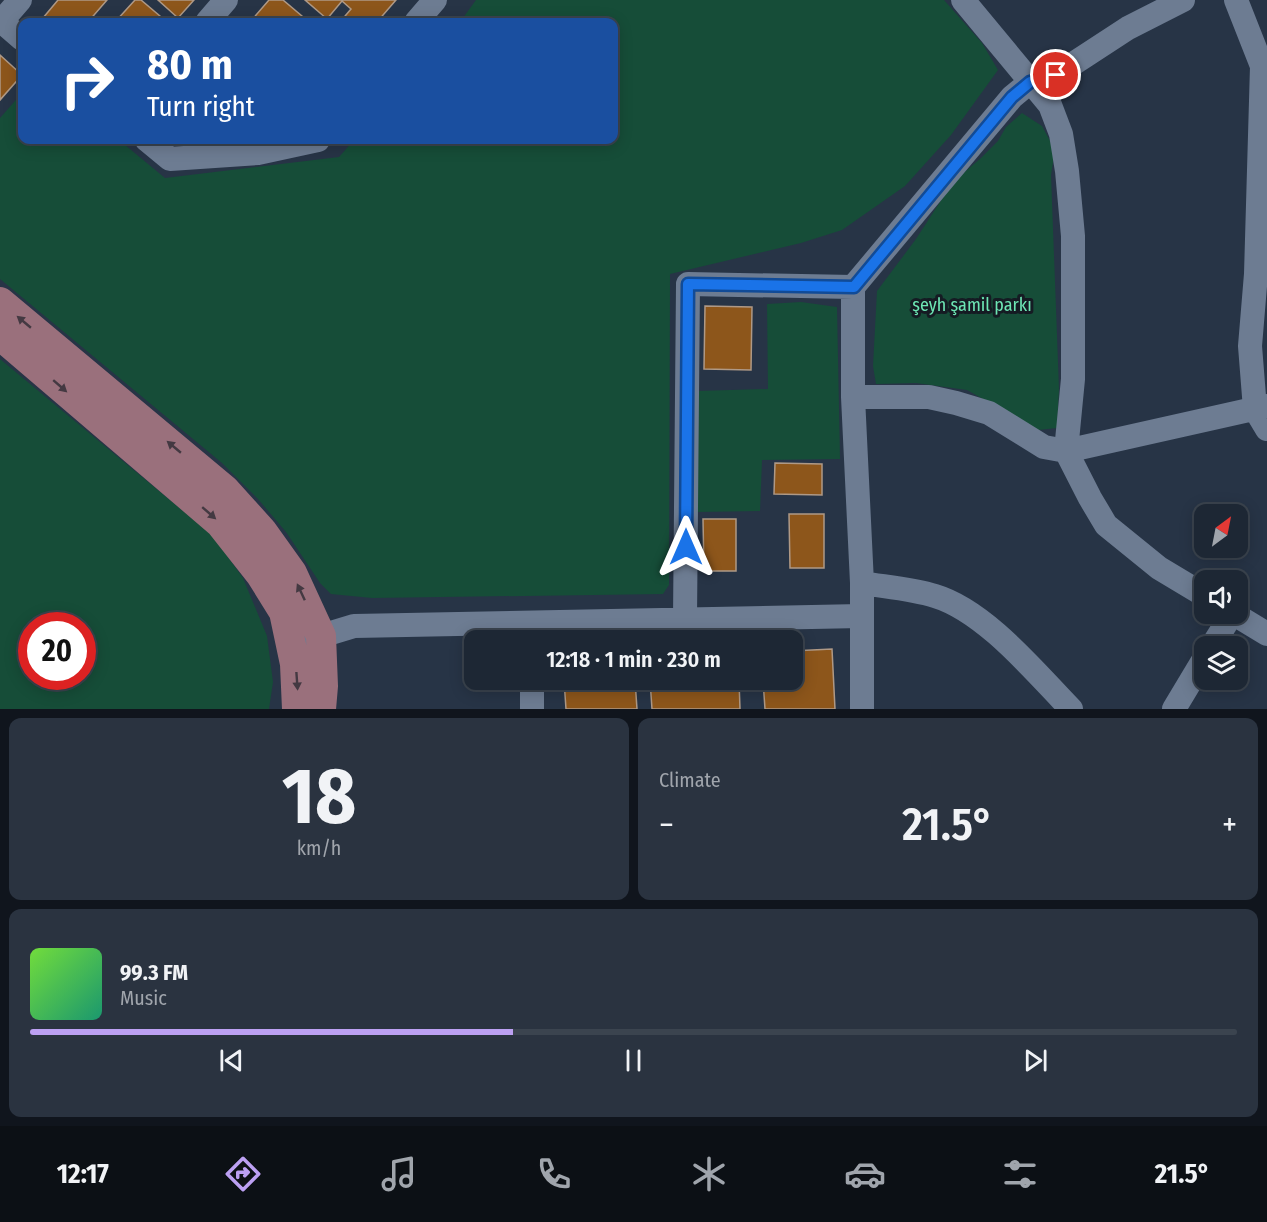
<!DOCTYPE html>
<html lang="en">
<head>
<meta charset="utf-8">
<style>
  :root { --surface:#1d2734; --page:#2a3340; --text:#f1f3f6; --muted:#a0a5ac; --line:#3b444f; --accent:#bca0f2 }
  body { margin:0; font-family:"Fira Sans Condensed",sans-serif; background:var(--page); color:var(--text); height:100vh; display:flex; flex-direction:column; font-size:22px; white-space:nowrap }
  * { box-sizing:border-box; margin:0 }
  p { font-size:20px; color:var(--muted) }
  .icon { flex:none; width:33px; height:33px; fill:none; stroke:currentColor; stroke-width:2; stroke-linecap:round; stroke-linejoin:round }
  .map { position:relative; height:709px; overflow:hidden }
  .drawer { display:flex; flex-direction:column; gap:9px; padding:9px; background:#10151d; flex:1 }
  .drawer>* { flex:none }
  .hud { position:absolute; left:18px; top:18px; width:600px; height:126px; border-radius:12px; box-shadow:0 3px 15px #0003,0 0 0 2px var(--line); background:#1a4fa0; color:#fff; overflow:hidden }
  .needle { width:39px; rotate:32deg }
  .buttons { position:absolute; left:1194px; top:504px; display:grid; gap:12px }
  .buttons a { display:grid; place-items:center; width:54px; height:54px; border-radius:12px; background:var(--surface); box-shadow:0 3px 15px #0003,0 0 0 2px var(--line); font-size:30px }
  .speed { position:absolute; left:18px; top:612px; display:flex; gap:12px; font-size:30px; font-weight:700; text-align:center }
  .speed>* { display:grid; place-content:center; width:78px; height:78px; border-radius:50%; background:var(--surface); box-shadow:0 3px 15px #0003,0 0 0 2px var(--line); line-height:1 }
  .speed .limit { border:9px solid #d22; background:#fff; color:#111 }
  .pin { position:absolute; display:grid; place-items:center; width:51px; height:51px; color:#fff; margin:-26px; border:3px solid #fff; border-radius:50%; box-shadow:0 2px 6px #0007 }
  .me { position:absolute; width:66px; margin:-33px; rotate:0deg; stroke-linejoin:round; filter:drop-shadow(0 0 4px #0008) }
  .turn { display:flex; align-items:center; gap:21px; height:126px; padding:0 30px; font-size:27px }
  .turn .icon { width:78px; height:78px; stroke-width:2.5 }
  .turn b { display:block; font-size:42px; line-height:51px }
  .big { font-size:45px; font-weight:600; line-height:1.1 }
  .drawer .widget { flex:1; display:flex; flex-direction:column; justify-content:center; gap:9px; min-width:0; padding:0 21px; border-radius:12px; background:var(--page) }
  .drawer .dial { align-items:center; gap:0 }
  .dial b { font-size:78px; line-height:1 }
  .song { display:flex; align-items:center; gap:18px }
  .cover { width:72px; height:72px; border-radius:9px; background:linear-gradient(135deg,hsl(100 70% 55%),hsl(160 70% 35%)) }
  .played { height:6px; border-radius:3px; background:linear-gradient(90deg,var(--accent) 40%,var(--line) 40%) }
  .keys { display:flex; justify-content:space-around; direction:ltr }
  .heat { display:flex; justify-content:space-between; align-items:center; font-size:33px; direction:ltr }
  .drawer .tiles { flex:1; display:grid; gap:9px; grid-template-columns:1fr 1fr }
  .widget:last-child { grid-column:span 2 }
  .trip { position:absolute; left:464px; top:630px; width:339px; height:60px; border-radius:12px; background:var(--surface); box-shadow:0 3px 15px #0003,0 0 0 2px var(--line); font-weight:600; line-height:60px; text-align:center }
  .tab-bar { display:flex; height:96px; justify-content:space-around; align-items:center; background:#0c1015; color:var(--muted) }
  .tab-bar .icon { width:42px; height:42px }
  .tab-bar .on { color:var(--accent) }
  .tab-bar b { font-size:27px; color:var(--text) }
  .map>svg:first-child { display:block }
  .green { fill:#164d38; fill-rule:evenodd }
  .building { fill:#8d561b; stroke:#af9986; stroke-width:1.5 }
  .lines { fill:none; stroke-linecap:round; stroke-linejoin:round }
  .minor { stroke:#6d7c92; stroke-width:24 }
  .major { stroke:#9a707c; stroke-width:30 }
  .oneway { fill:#443942 }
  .route-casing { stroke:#114b97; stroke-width:15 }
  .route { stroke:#1a73e8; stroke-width:10 }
  .labels { text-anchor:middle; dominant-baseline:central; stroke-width:6; stroke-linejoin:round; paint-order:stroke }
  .park-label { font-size:18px; fill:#6de6b4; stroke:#151b23 }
</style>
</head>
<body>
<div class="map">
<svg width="1267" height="709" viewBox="0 0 1267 709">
  <rect width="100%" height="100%" fill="#273446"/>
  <path class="green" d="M476 0H944L982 43 998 70 951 135 905 186 842 230 801 243 670 274 669 585 663 594 372 598 331 594 320 583 286 532 258 499 222 463 0 279V118L22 93V140H119L165 178 339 157 354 140H363L372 145 375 140H614V22H460Z
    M1022 113 1042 126 1055 150 1051 175 1059 389 1057 428 1038 430 967 390 916 383 876 384 873 366 877 291 916 239 953 182 981 158 998 141 1006 127Z
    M801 302 837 307 840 459 762 460 760 511 697 512V391L768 389 767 304Z
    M0 359 212 535 243 578 267 636 273 682 269 709H0ZM32 626H82V676H32Z"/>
  <path class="building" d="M58 0H107L88 22H48L43 18Z
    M135 0H141L167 22H115Z
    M158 0H194L178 18Z
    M269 0H283L309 22H250Z
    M305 0H396L377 22H340L351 9 342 1 327 19Z
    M0 55 22 75 0 100Z
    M705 306 752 307 751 370 704 369Z
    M775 463 822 464V495L774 494Z
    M789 514H824V568H790Z
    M703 519H736V571H704Z
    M832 649 835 709H765L763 680H792V651Z
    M564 680H635L637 709H566Z
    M650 680H739L740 709H652Z"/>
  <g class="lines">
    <path class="minor" d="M963 0 1050 105 1061 134 1067 171 1073 236V379L1066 451 1090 498 1106 525 1159 568 1204 595
      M1236 0 1262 66 1256 274 1250 346 1255 409 1267 429
      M0 20 22 39
      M1 22 20 0
      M207 22 226 0
      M416 22 435 0
      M147 140 170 159 258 153 318 140
      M853 397V287L1012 97 1030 82 1056 75 1128 28 1183 0
      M862 583C886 587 912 589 935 596 985 611 1035 672 1071 709
      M1234 614 1267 634
      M685 619 688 284 853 287
      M291 640 321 636 354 626 861 616
      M1212 646 1232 614
      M532 709V680
      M862 709V583L853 397H929L956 403 989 413 1044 447 1066 451 1267 406
      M1174 709 1204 659"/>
    <path class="major" d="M0 302 225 490 262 531 292 573 321 636 323 686 321 709
      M0 335 220 523 261 575 284 612 295 664 297 709"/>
  </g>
  <defs><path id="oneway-solid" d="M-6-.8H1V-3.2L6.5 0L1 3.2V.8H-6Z" transform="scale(1.5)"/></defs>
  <g class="oneway">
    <use href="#oneway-solid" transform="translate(24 322) rotate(-140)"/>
    <use href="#oneway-solid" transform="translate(60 386) rotate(41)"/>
    <use href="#oneway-solid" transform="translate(174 447) rotate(-140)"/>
    <use href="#oneway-solid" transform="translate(209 513) rotate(41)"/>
    <use href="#oneway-solid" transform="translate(301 592) rotate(-115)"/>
    <use href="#oneway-solid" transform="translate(297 681) rotate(86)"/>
  </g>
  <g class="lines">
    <g class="route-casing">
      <path id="route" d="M686 547 688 284 854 287 1012 97 1030 82 1056 75"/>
    </g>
    <use href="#route" class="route"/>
  </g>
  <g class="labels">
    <g class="park-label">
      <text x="972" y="305">şeyh şamil parkı</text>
    </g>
  </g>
</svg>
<div class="buttons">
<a><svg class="needle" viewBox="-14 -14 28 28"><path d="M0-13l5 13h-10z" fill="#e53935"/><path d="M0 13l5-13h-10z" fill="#a0a5ac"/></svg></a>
<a><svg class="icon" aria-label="sound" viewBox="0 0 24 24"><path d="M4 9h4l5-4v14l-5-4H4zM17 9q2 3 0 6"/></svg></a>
<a><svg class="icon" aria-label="layers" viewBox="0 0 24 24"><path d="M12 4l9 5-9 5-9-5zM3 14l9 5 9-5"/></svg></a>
</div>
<div class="speed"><div class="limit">20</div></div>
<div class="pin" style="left:1056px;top:75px;background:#d93025"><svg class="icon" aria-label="arrive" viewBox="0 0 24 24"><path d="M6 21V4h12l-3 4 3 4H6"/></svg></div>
<svg class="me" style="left:686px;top:547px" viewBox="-20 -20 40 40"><path d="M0-17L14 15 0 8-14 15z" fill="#1a73e8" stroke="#fff" stroke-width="4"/></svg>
<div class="trip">12:18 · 1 min · 230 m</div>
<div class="hud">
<div class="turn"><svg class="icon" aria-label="right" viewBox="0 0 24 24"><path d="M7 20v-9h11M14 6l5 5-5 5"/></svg><div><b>80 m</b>Turn right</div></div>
</div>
</div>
<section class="drawer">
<div class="tiles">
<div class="widget dial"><b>18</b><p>km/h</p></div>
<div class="widget"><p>Climate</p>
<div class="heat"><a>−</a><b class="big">21.5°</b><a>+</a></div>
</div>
<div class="widget">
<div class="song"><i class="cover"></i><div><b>99.3 FM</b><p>Music</p></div></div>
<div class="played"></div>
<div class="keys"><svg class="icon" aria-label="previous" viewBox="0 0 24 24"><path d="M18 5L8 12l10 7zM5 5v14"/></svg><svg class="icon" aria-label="pause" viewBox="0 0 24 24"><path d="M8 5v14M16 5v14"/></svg><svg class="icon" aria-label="next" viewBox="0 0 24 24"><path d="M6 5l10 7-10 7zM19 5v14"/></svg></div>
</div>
</div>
</section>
<nav class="tab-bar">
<b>12:17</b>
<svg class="icon on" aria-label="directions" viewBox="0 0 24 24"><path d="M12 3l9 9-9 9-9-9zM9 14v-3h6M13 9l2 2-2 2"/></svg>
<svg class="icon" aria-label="music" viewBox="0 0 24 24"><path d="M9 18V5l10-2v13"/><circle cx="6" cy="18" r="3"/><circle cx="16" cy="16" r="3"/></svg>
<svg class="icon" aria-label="phone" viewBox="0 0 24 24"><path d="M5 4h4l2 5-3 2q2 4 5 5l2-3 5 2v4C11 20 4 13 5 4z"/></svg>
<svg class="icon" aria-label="climate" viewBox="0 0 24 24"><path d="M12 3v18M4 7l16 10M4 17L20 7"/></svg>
<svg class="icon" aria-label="car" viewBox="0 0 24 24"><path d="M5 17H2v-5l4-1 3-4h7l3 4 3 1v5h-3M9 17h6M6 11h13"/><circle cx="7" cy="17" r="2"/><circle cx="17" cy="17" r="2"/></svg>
<svg class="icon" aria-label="filters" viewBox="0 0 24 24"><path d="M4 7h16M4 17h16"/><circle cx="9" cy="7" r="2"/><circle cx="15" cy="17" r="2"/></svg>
<b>21.5°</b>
</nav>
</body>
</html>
